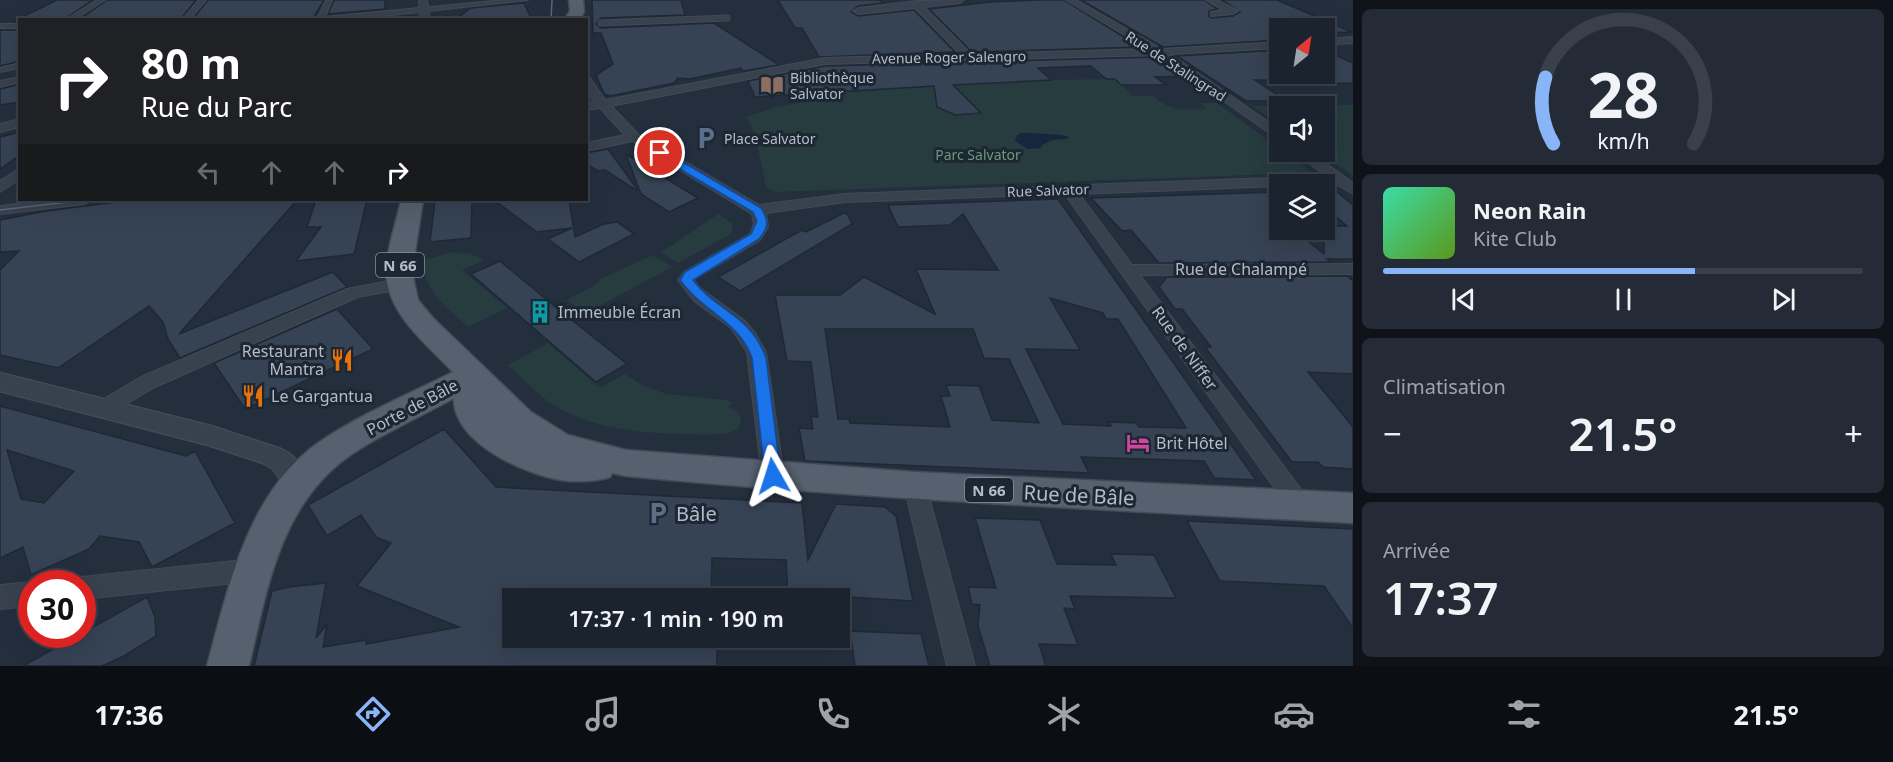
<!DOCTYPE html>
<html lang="fr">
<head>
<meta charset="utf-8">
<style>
  :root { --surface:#1b232e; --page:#242b36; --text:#f1f3f6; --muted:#a0a4aa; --line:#39404a; --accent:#8ab4f8 }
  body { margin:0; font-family:"Noto Sans",sans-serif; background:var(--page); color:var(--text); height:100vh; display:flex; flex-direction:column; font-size:22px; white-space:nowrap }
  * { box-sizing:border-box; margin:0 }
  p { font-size:20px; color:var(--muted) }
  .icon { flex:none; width:33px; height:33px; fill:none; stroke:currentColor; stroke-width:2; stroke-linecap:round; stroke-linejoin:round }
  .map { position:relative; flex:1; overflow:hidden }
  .sheet { display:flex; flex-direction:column; gap:9px; padding:9px; background:#0f1319; width:540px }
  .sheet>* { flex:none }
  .banner { position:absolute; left:18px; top:18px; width:570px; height:183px; border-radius:0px; box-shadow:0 6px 24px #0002,0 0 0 2px var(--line); background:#202124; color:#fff; overflow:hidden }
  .needle { width:39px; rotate:30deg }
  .tools { position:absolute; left:1269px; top:18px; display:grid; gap:12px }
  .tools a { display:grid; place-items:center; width:66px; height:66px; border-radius:0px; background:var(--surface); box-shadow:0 6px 24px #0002,0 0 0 2px var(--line); font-size:30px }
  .speed { position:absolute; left:18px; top:570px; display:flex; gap:12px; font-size:30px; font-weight:700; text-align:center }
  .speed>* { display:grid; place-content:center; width:78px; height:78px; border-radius:50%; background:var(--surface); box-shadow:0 6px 24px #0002,0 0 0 2px var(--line); line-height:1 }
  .speed .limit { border:9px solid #d22; background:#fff; color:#111 }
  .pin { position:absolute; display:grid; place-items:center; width:51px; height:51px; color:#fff; margin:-26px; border:3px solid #fff; border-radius:50%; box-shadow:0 2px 6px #0007 }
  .me { position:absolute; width:66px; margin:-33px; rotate:354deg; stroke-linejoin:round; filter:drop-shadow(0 0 4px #0008) }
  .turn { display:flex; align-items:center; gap:21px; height:126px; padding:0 24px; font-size:27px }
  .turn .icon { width:78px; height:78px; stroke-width:2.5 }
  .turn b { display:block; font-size:42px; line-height:51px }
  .lanes { display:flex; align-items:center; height:57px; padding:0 24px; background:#0003; justify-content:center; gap:30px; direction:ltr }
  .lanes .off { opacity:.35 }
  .big { font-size:45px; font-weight:600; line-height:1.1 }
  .sheet .card { flex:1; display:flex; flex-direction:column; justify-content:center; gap:9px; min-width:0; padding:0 21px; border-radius:9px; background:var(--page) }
  .sheet .dial { align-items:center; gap:0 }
  .dial svg { height:156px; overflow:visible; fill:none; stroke:var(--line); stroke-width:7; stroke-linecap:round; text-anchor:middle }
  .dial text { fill:var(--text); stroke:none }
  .song { display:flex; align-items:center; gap:18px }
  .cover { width:72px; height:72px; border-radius:9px; background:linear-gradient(135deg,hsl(160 70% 55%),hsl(90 70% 35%)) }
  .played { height:6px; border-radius:3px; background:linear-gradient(90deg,var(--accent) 65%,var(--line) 65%) }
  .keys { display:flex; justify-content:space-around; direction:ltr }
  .heat { display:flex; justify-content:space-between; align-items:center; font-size:33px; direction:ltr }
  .trip { position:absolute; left:502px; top:588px; width:348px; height:60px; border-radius:0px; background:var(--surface); box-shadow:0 6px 24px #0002,0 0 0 2px var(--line); font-weight:600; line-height:60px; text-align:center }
  .tab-bar { display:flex; height:96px; justify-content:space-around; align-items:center; background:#0b0e12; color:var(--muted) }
  .tab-bar .icon { width:42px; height:42px }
  .tab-bar .on { color:var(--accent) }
  .tab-bar b { font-size:27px; color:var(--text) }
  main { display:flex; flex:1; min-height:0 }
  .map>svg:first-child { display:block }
  .green { fill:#263c3f; fill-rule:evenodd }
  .water { fill:#17263c }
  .building { fill:#364354; stroke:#1f2835; stroke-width:1.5; fill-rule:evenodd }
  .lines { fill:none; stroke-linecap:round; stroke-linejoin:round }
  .service-casing { stroke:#414a57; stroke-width:7 }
  .pedestrian-casing { stroke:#414a57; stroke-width:2 }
  .minor-casing { stroke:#414a57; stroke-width:2 }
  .tertiary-casing { stroke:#414a57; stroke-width:3 }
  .primary-casing { stroke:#414a57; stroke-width:3 }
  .service { stroke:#38414e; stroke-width:5 }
  .pedestrian { fill:#38414e; fill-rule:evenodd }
  .minor { fill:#38414e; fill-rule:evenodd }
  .tertiary { fill:#38414e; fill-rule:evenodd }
  .primary { fill:#56606e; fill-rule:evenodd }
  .tram { stroke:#5a6575; stroke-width:1.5 }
  .route { fill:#1a73e8; stroke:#114b97; stroke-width:1.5 }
  .labels { text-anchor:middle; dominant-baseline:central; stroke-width:6; stroke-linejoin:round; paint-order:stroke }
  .far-street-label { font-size:14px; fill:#b4bcc9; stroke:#1d2633 }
  .far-poi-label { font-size:14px; fill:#b4bcc9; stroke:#1d2633; text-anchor:start }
  .far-park-label { font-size:14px; fill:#6b9a76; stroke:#1d2633 }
  .shield { fill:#1d2633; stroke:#878f9c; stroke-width:1.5 }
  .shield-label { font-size:15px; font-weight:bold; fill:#b4bcc9 }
  .street-label { font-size:16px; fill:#b4bcc9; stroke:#1d2633 }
  .poi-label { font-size:16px; fill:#b4bcc9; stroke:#1d2633; text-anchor:start }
  .near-street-label { font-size:20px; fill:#b4bcc9; stroke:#1d2633 }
  .near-poi-label { font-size:20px; fill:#b4bcc9; stroke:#1d2633; text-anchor:start }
</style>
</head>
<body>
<main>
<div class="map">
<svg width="1353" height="666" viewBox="0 0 1353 666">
  <rect width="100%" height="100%" fill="#242f3e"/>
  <path class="green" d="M1115 79 1133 96H1153C1169 111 1186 110 1207 109L1200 103H1217L1279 148 1280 152H1284L1309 170 1310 173 775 192 766 187 755 134 746 117 776 107 810 101 806 94 1044 80ZM1024 133C1033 134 1053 137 1060 134L1056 139 1042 145V147L1026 148 1015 140Z
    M1353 105V176L1318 152H1324V106H1280L1279 125 1252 106Z
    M719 214 733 224 731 234 678 263 661 252C682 240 698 226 719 214Z
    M453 252 471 254 484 260 462 270 507 308 468 327C443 303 428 297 422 261Z
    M653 255 672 267 584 314 567 300 600 282 598 280Z
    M548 343 600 388 625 374 640 384 666 394 727 400 732 403 729 406 740 415 741 423 736 430 726 434C671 435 600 435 552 404 536 393 522 378 508 365Z"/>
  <path class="water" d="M1022 133C1030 133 1065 134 1069 137L1067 139 1051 140 1042 145 1041 148 1028 149 1015 141 1017 135Z"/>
  <path class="building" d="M57 0H93L63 20H20V22H12Z
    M107 0H196L180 20H79Z
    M208 0H324L312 20H192Z
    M334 0H385V9L328 14Z
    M592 0H681L685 15 601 18 596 24 601 28 714 23 779 65 743 71 741 68 690 79 678 78 674 83 610 96 604 94 596 75 613 64 601 33H593Z
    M778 0H879L884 3 858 6 851 12 858 16 914 10 955 52 819 57 802 28H795Z
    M1037 0H1064L1140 47 972 52 929 9 990 2Z
    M1081 0H1204L1217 9 1209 11V16L1211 18 1233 16 1240 12 1222 0H1277L1352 32 1324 33V28H1280V40L1163 47Z
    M524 3 532 20H455L471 8Z
    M0 30H20V61L0 66Z
    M1280 50V74H1299L1313 81 1255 80 1287 101H1246L1177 56Z
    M1324 50 1353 63V83L1324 84Z
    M1157 57 1185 76 1155 77 1166 85H1121L1115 79H1106L1091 66 1038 68 1051 80 953 85 981 113 955 115 937 107 934 86 755 97 748 81 825 66Z
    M20 84V102L0 105V89Z
    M20 132V155L0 169V137Z
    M608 149 637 189 636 190 605 170 598 171 586 164V153Z
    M626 154 698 198 669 212 641 194Z
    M1324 186H1330L1353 205V259H1327L1331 262 1159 263 1131 230 1122 231 1091 198 1280 192V230H1294L1324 254V226H1347L1324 207Z
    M1058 199 1256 480 1214 478 1204 461 1081 457 1089 473 805 461 799 428 813 429 811 416 818 417 811 362 787 361 775 295H840L864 277 935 314 916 269 998 270 963 214 950 225 898 227 888 205ZM1050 298 1103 313 1106 319H1118L1186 428 1139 427 1136 423 1109 422 1111 426 1063 424 1026 349 1080 350ZM825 329H973L984 358 1009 359 1039 423 992 420 979 386 946 385 950 396H941L950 427 850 423 849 419H838Z
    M132 200H297L179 334 333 272 347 287 180 358 168 339 163 322 149 306 58 368 0 355V270L19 251 0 252V220L46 211Z
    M316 200H367L354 254 296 261 321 227H307Z
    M435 200H472L471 238 430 242Z
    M494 200H569L575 237 604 224 617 222 634 234 579 262 548 239 572 228 537 232Z
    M846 212 852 224 740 291 718 277 802 230 806 232Z
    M500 261 558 309 627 364 596 382 471 274Z
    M1347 276 1353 281V374L1308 372 1353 427V469L1323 467 1318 462H1292L1205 347H1211L1182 309H1175L1159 287 1167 277Z
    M337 309 373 349 245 409 214 363Z
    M0 406 186 456 195 451 235 523 152 567 139 542 100 536 89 549 31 575 23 547 0 558ZM7 450 74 471 44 503 21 499Z
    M444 429 496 487 802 503 808 560 836 504 885 507 896 516 913 601 833 596V598H788L786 560 712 558 711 598H513V638H717V666H254L272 591 289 587 326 583 316 638 327 624 323 647 366 640V644L459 627 357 586 391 543 376 537 361 515 327 536 308 505Z
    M975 518 1040 520 1057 564 1116 565 1111 554 1154 555 1176 598 1070 596 1075 609 1064 608 1078 645 1039 644 1046 666H990L978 626 980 605 972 604 968 587 996 588Z
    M1187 521 1353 529V628L1324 586 1220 581Z
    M147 597 155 617 156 636 124 656 102 666H23Z
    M850 631 921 634 929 666H855Z"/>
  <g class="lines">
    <g class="service-casing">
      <path id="service" d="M601 23 727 18"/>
    </g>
    <g class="pedestrian-casing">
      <path id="pedestrian" d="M97 0H105L74 20H65Z
        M199 0H206L189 20H182Z
        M326 0H332L325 17 504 0H528L346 20H314L319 15Z
        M0 24H20V28H0Z
        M20 63V68L0 72V68Z
        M20 77V82L0 87V81Z"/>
    </g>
    <g class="minor-casing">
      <path id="minor" d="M419 0H427L430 20H420Z
        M964 0 960 3 924 7 971 54 1148 49 1066 0H1076L1162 49 1280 42V48L1170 54 1280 130V140L1158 55 825 64 611 106 638 134 759 205 845 194 1326 176 1295 152H1310L1353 183V194L1336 184H1280V186L1079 194 1132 265 1353 264V274L1140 275 1309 500 1312 507 1309 514 1301 516 1293 514 1065 194 845 202 766 213 768 227 760 240 696 278 694 280 700 288 744 320 755 333 766 352 784 476 781 482 773 485 765 482 762 476 747 352 731 328 694 301 678 280 684 272 750 234 754 224 752 214 632 141 586 151V143L625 135 600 108 586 110V103L594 102 586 92V77L590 78 605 100 825 58 960 54 915 8 858 14 853 11 858 8 917 1Z
        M1206 0H1217L1238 11 1233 14 1211 16V12L1223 10Z
        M1353 37V43L1324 45V39Z
        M20 119V127L0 132V124Z
        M20 168V179L0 192V181Z
        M52 200H92L85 204 0 214V206Z
        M400 279 408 284 406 288 358 297 155 387 111 413 104 415 97 413 94 408 97 403 141 377 347 289Z
        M915 477 923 480 926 486 975 666H947L904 486 907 480Z
        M254 559 263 562 266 570 263 578 254 581 82 599V584H72L73 580 82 577Z
        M32 582 35 584H32V606L0 609V585Z"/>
    </g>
    <g class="tertiary-casing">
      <path id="tertiary" d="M0 373 211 426 281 449C297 456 302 467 309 483L305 491 295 494 285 491 278 475 272 468 263 463 208 445 0 391Z"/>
    </g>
    <g class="primary-casing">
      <path id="primary" d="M569 0H583L584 12 579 20H564L570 11Z
        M401 200H423L412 272 418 300 433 318 531 412 568 435 626 450 915 472 1353 493V523C1110 510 868 499 626 476L612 473 610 477C597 481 584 482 569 481 532 478 452 444 454 398 422 416 379 435 349 456 280 505 267 589 249 666H207C229 585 249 485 327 437 366 412 411 393 453 372 426 343 388 315 386 273 385 255 397 220 401 200Z"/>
    </g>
    <use href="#service" class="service"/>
    <use href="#pedestrian" class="pedestrian"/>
    <use href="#minor" class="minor"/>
    <use href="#tertiary" class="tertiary"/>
    <use href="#primary" class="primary"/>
    <path class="tram" d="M551 20 552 0
      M0 210 85 200"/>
  </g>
  <path class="route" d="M656 151H664L761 208C769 221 769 227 759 239L693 280C716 311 751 315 766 358L781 476 779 480 773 482 767 480 765 476 752 358C740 322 701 310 680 280L685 272 751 234 757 221 753 212 656 155Z"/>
  <defs>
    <g id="library-bare" transform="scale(1.8)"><path d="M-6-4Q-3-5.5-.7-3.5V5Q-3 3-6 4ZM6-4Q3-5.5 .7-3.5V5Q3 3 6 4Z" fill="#8d6e63" stroke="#1d2633" stroke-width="2.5" paint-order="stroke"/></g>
    <g id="parking-bare" transform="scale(1.8)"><path d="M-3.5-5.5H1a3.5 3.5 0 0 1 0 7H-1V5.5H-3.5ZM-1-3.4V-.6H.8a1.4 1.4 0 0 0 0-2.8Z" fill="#5c6f8a" stroke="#1d2633" stroke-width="2.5" paint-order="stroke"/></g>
    <g id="building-bare" transform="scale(1.8)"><path d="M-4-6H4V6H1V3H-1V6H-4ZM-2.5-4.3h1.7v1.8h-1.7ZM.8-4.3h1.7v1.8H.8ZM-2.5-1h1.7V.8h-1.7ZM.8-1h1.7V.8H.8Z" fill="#0f9aa8" stroke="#1d2633" stroke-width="2.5" paint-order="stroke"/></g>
    <g id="restaurant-bare" transform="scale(1.8)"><path d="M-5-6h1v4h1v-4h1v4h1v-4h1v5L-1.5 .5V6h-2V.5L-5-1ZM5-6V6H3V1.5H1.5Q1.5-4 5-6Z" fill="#e8710a" stroke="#1d2633" stroke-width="2.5" paint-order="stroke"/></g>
    <g id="hotel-bare" transform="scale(1.8)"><path d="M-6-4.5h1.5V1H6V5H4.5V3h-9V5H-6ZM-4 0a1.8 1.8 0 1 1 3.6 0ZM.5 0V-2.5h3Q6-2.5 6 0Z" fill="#d1479c" stroke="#1d2633" stroke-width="2.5" paint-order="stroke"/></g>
  </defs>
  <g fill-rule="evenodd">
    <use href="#library-bare" x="772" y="85"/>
    <use href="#parking-bare" x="706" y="138"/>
    <use href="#building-bare" x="540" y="312"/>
    <use href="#restaurant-bare" x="342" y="360"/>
    <use href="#restaurant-bare" x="253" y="396"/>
    <use href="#hotel-bare" x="1138" y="443"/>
    <use href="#parking-bare" x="658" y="513"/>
  </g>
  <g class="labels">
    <g class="far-street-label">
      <text transform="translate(949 57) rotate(-1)">Avenue Roger Salengro</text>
      <text transform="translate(1176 66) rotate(33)">Rue de Stalingrad</text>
      <text transform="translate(1048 190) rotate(-2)">Rue Salvator</text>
    </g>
    <g class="far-poi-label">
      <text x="790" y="77">Bibliothèque<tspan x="790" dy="16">Salvator</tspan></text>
      <text x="724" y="138">Place Salvator</text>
    </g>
    <g class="far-park-label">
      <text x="978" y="154">Parc Salvator</text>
    </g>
    <g class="shield">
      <rect x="376" y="253" width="48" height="24" rx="4.5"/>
      <rect x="965" y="478" width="48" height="24" rx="4.5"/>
    </g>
    <g class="shield-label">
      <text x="400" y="265">N 66</text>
      <text x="989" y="490">N 66</text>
    </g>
    <g class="street-label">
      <text x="1241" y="269">Rue de Chalampé</text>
      <text transform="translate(1185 348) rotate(54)">Rue de Niffer</text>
      <text transform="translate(412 407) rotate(-28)">Porte de Bâle</text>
    </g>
    <g class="poi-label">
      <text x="558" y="312">Immeuble Écran</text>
      <text x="324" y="351" text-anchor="end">Restaurant<tspan x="324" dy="18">Mantra</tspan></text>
      <text x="271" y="396">Le Gargantua</text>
      <text x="1156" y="443">Brit Hôtel</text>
    </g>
    <g class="near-street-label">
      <text transform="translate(1079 495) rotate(3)">Rue de Bâle</text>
    </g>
    <g class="near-poi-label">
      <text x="676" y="513">Bâle</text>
    </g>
  </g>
</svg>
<div class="tools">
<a><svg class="needle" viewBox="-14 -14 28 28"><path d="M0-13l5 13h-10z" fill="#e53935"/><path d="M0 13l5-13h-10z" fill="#a0a4aa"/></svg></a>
<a><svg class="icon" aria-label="sound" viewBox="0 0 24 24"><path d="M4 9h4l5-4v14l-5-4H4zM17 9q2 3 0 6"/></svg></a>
<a><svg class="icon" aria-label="layers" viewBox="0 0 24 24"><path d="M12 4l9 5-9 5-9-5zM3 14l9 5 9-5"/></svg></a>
</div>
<div class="speed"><div class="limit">30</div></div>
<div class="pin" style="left:660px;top:153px;background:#d93025"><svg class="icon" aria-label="arrive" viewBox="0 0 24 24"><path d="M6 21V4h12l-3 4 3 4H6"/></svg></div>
<svg class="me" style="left:773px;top:476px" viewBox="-20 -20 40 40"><path d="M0-17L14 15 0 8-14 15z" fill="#1a73e8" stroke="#fff" stroke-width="4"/></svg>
<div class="trip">17:37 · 1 min · 190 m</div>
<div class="banner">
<div class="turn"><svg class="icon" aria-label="right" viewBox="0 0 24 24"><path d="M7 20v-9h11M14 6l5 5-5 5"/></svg><div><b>80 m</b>Rue du Parc</div></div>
<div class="lanes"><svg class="icon off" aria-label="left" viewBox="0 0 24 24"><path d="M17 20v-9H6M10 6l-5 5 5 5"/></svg><svg class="icon off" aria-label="ahead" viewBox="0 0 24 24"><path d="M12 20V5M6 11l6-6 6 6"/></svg><svg class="icon off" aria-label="ahead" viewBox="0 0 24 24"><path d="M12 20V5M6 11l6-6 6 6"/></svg><svg class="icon" aria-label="right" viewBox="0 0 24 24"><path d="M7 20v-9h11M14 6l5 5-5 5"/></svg></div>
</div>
</div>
<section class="sheet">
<div class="card dial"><svg viewBox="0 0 100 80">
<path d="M14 69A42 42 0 1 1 86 69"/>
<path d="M14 69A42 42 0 0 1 10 35" stroke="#8ab4f8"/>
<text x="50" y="56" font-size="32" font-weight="700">28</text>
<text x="50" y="72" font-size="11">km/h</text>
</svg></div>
<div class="card">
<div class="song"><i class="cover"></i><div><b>Neon Rain</b><p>Kite Club</p></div></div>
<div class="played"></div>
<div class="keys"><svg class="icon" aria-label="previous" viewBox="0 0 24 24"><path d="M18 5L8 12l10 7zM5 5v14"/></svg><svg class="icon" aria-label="pause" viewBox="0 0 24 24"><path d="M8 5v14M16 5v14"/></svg><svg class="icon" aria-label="next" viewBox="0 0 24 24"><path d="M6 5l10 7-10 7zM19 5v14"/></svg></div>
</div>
<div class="card"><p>Climatisation</p>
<div class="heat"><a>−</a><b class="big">21.5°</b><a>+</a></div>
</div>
<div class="card"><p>Arrivée</p><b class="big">17:37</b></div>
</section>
</main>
<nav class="tab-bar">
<b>17:36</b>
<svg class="icon on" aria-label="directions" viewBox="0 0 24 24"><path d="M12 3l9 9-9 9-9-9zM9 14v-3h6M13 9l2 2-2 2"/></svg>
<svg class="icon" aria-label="music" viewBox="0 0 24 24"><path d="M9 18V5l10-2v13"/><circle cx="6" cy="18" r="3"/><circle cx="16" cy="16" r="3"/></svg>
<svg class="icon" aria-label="phone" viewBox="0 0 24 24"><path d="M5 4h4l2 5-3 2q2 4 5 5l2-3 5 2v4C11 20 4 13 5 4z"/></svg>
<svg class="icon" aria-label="climate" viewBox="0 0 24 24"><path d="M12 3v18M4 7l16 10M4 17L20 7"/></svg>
<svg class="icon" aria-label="car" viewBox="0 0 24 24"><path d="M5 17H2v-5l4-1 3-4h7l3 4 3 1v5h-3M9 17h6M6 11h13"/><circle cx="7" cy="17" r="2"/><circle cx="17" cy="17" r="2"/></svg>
<svg class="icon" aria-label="filters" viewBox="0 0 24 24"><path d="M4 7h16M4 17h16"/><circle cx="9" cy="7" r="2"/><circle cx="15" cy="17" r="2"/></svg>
<b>21.5°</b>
</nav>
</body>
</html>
